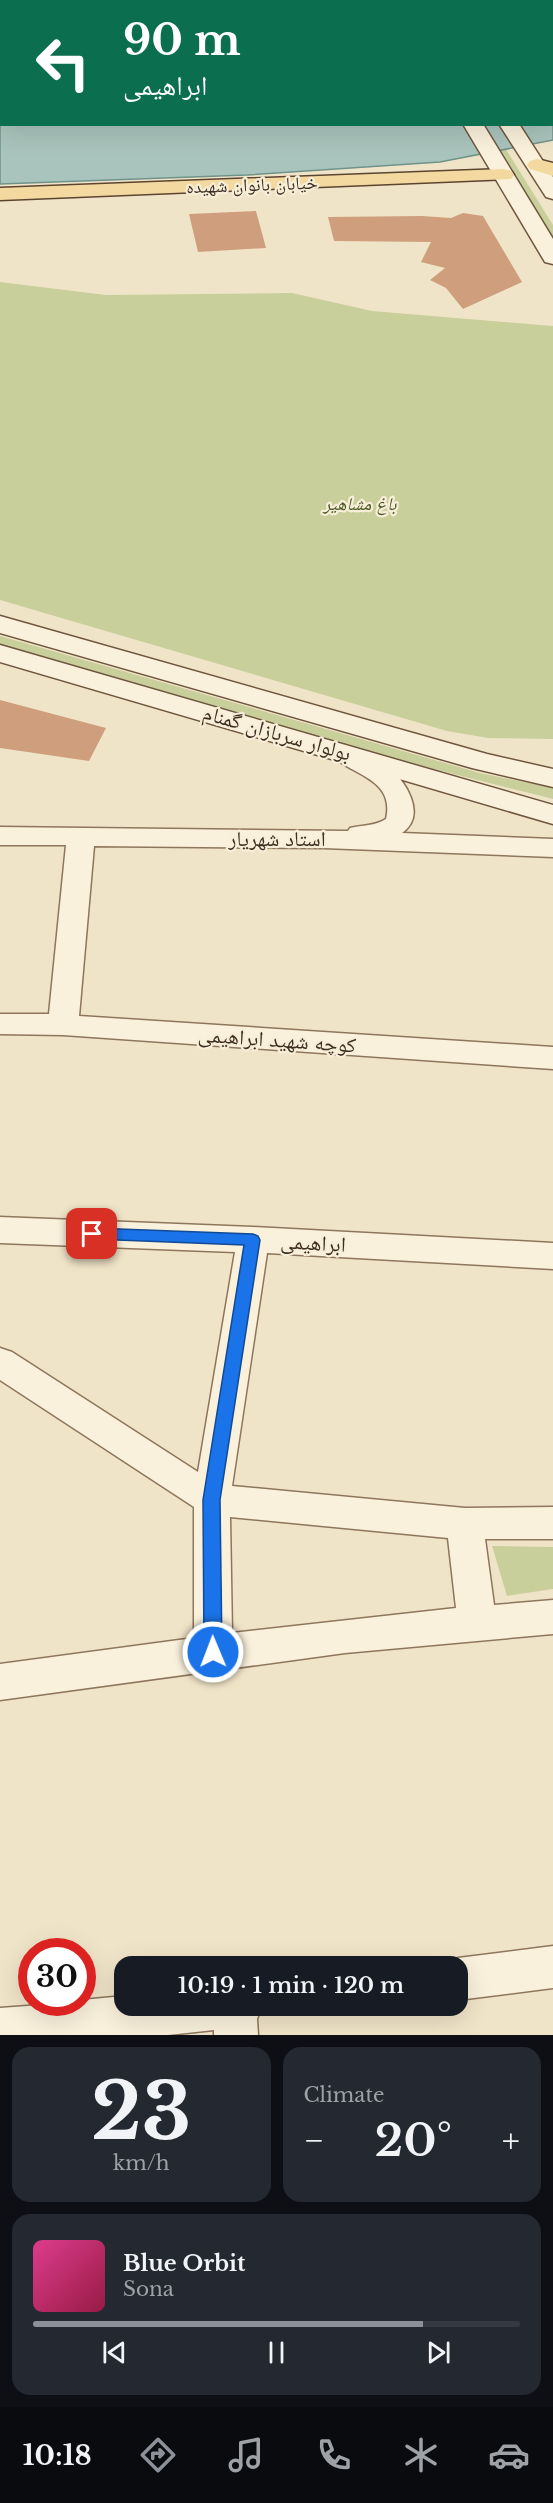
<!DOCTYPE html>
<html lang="en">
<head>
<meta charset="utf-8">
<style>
  :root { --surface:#171b24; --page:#242831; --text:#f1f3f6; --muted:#9ea1a6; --line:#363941; --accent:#8c9099 }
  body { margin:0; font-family:"Libre Baskerville","Noto Naskh Arabic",serif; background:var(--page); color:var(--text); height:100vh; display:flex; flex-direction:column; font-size:22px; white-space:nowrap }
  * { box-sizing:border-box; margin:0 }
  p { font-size:20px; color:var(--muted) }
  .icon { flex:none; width:33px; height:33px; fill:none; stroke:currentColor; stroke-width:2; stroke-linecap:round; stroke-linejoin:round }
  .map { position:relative; height:2035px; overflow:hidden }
  .sheet { display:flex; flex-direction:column; gap:12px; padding:12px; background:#0d0f14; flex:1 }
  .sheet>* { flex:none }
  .top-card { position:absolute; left:0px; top:0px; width:554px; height:126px; box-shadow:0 6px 24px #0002; background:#0b6e4f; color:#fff; overflow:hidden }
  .speed { position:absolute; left:18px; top:1938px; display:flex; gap:12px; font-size:30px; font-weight:700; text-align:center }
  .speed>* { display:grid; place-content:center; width:78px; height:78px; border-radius:50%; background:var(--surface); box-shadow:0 6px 24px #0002; line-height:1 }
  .speed .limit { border:9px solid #d22; background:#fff; color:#111 }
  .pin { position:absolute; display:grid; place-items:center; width:51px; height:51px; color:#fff; margin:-26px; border-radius:12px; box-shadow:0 3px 9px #0006 }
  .me { position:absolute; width:66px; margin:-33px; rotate:359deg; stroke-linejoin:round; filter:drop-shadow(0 0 4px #0008) }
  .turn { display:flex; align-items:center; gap:21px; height:126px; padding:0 24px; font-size:27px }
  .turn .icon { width:78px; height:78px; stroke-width:2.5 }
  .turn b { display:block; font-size:42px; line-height:51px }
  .big { font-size:45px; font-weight:600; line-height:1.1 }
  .sheet .tile { flex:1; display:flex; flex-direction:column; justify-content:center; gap:9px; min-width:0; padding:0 21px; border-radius:18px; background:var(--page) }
  .sheet .dial { align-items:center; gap:0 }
  .dial b { font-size:78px; line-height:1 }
  .song { display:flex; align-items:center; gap:18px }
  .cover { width:72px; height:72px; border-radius:9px; background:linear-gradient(135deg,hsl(330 70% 55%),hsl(340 70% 35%)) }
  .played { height:6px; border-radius:3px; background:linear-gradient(90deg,var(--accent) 80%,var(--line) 80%) }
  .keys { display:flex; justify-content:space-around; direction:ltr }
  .heat { display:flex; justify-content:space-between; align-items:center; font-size:33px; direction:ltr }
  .sheet .tiles { flex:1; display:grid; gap:12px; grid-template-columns:1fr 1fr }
  .tile:last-child { grid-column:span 2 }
  .trip { position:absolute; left:114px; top:1956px; width:354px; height:60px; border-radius:18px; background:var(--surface); box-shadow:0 6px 24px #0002; font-weight:600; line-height:60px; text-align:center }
  .dock { display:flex; height:96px; justify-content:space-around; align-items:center; background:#090b0e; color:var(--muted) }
  .dock .icon { width:42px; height:42px }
  .dock .on { color:var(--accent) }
  .dock b { font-size:27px; color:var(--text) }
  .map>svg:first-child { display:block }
  .green { fill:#c9cf9b }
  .water { fill:#a9c4bc; stroke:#6f938a; stroke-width:1.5 }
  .building { fill:#cf9f7d }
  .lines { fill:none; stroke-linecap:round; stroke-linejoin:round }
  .street-casing { stroke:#8d765c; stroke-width:3 }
  .secondary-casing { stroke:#6f573f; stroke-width:3 }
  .primary-casing { stroke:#5b4430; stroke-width:3 }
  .path { stroke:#8d765c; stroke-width:2; stroke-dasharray:3 1.5; stroke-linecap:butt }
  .street { fill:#faf1dc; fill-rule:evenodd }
  .secondary { fill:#faf1dc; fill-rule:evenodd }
  .primary { fill:#f3d9a0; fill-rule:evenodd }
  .route { fill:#1a73e8; stroke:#114b97; stroke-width:1.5 }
  .labels { text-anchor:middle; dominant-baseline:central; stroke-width:4.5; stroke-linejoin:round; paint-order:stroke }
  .far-street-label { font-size:18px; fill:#3d2e20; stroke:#f7eed8 }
  .far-park-label { font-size:18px; font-style:italic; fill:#4d5a26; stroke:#f7eed8 }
  .street-label { font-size:21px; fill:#3d2e20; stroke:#f7eed8 }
</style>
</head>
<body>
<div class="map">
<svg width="553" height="2035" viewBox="0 0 553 2035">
  <rect width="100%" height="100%" fill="#f0e4c8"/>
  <path class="green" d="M483 125H491L553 225V244Z
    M0 282 106 295 292 293 372 311 553 326V739L488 738 447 731 0 600Z
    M0 636 480 773 553 788V799L382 756 0 645Z
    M492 1546 553 1547V1589L507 1596Z"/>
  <path class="water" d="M0 102 2 124H552L553 104V140L440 162 247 175 0 184Z"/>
  <path class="building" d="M256 211 266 248 198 252 189 214Z
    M463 213 483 216 522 282 463 309 446 288 430 280 445 268 421 262 431 242 334 241 328 217 422 216 451 218Z
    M0 700 106 728 89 761 0 748Z"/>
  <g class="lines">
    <g class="street-casing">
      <path id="street" d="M14 0H31L32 2H15Z
        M344 745C358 749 375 756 387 765 405 780 428 815 402 833L553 839V857L324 848 94 846 79 1016 553 1047V1069L63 1035 0 1034V1014H49L66 845H0V827L348 831 350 828C362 825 375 826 386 819 396 776 346 775 331 753L335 747Z
        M0 1217 253 1227 553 1243V1269L267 1253 232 1486 465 1508 553 1507V1539H485L494 1605 553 1600V1634L345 1653 0 1700V1664L194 1638V1507L0 1380V1348L12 1352 198 1472 235 1252 0 1243ZM230 1517 448 1538 456 1608 232 1633Z
        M553 1946V1988L458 2000V1966H442L458 1958Z
        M124 1996V2006H262L257 2019 258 2035H214V2030L168 2035H0V2008L82 2002V2000Z"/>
    </g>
    <g class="secondary-casing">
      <path id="secondary" d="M91 0H116L90 2Z
        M179 0H203L178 2Z
        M380 0H398L399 2H381Z
        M421 0H439L440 2H422Z
        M0 16H2V26H0Z
        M463 124H483L553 239V264L545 262 542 257Z
        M499 124H519L553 177V199L546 197Z
        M0 616 487 754 553 769V787L472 768 0 633Z
        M0 645 553 805V824L0 662Z"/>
    </g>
    <g class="primary-casing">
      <path id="primary" d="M537 159 553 163V176L530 169 527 165 530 161Z
        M504 169 511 171 514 175 511 179 0 200V188Z"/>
    </g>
    <path class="path" d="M320 0 322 2
      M223 2 230 0
      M282 2 285 0"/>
    <use href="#street" class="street"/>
    <use href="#secondary" class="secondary"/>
    <use href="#primary" class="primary"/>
  </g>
  <path class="route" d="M92 1228 253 1234 258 1236 260 1240 220 1500 222 1652 219 1658 213 1660 207 1658 204 1652 203 1500 244 1245 92 1239 87 1238 84 1234 87 1230Z"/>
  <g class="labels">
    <g class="far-street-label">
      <text transform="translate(252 185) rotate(-2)">خیابان بانوان شهیده</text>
    </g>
    <g class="far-park-label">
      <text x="360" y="504">باغ مشاهیر</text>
    </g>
    <g class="street-label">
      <text transform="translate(277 733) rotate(16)">بولوار سربازان گمنام</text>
      <text x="277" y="839">استاد شهریار</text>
      <text transform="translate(277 1040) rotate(4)">کوچه شهید ابراهیمی</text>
      <text transform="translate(313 1243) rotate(3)">ابراهیمی</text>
    </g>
  </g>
</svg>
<div class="speed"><div class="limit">30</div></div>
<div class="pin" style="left:92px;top:1234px;background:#d93025"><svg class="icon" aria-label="arrive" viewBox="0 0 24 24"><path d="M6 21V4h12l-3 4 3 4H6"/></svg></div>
<svg class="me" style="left:213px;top:1652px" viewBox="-20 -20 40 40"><circle r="17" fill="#1a73e8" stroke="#fff" stroke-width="3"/><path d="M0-11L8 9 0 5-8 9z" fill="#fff"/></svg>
<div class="trip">10:19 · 1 min · 120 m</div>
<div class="top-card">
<div class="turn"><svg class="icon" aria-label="left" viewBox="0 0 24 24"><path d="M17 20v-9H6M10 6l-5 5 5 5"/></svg><div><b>90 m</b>ابراهیمی</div></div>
</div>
</div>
<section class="sheet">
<div class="tiles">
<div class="tile dial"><b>23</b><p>km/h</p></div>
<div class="tile"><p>Climate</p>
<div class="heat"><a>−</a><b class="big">20°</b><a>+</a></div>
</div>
<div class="tile">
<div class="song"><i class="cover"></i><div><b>Blue Orbit</b><p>Sona</p></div></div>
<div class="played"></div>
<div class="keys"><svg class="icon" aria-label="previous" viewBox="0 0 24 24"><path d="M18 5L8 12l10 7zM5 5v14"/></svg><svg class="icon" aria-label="pause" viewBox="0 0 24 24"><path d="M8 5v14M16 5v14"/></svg><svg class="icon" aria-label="next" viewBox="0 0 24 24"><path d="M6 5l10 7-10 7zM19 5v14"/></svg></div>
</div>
</div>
</section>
<nav class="dock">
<b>10:18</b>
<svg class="icon on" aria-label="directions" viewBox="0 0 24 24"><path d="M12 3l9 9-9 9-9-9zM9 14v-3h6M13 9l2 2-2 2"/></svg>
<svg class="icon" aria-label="music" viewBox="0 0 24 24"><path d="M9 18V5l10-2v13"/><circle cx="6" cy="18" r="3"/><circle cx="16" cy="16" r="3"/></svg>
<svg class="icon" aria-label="phone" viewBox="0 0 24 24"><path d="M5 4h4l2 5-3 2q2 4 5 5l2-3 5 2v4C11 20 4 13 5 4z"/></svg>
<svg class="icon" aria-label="climate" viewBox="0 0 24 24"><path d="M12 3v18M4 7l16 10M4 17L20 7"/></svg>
<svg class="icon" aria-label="car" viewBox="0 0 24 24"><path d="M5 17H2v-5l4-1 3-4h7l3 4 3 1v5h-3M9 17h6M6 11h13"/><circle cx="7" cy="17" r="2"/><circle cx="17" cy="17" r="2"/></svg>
</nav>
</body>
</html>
